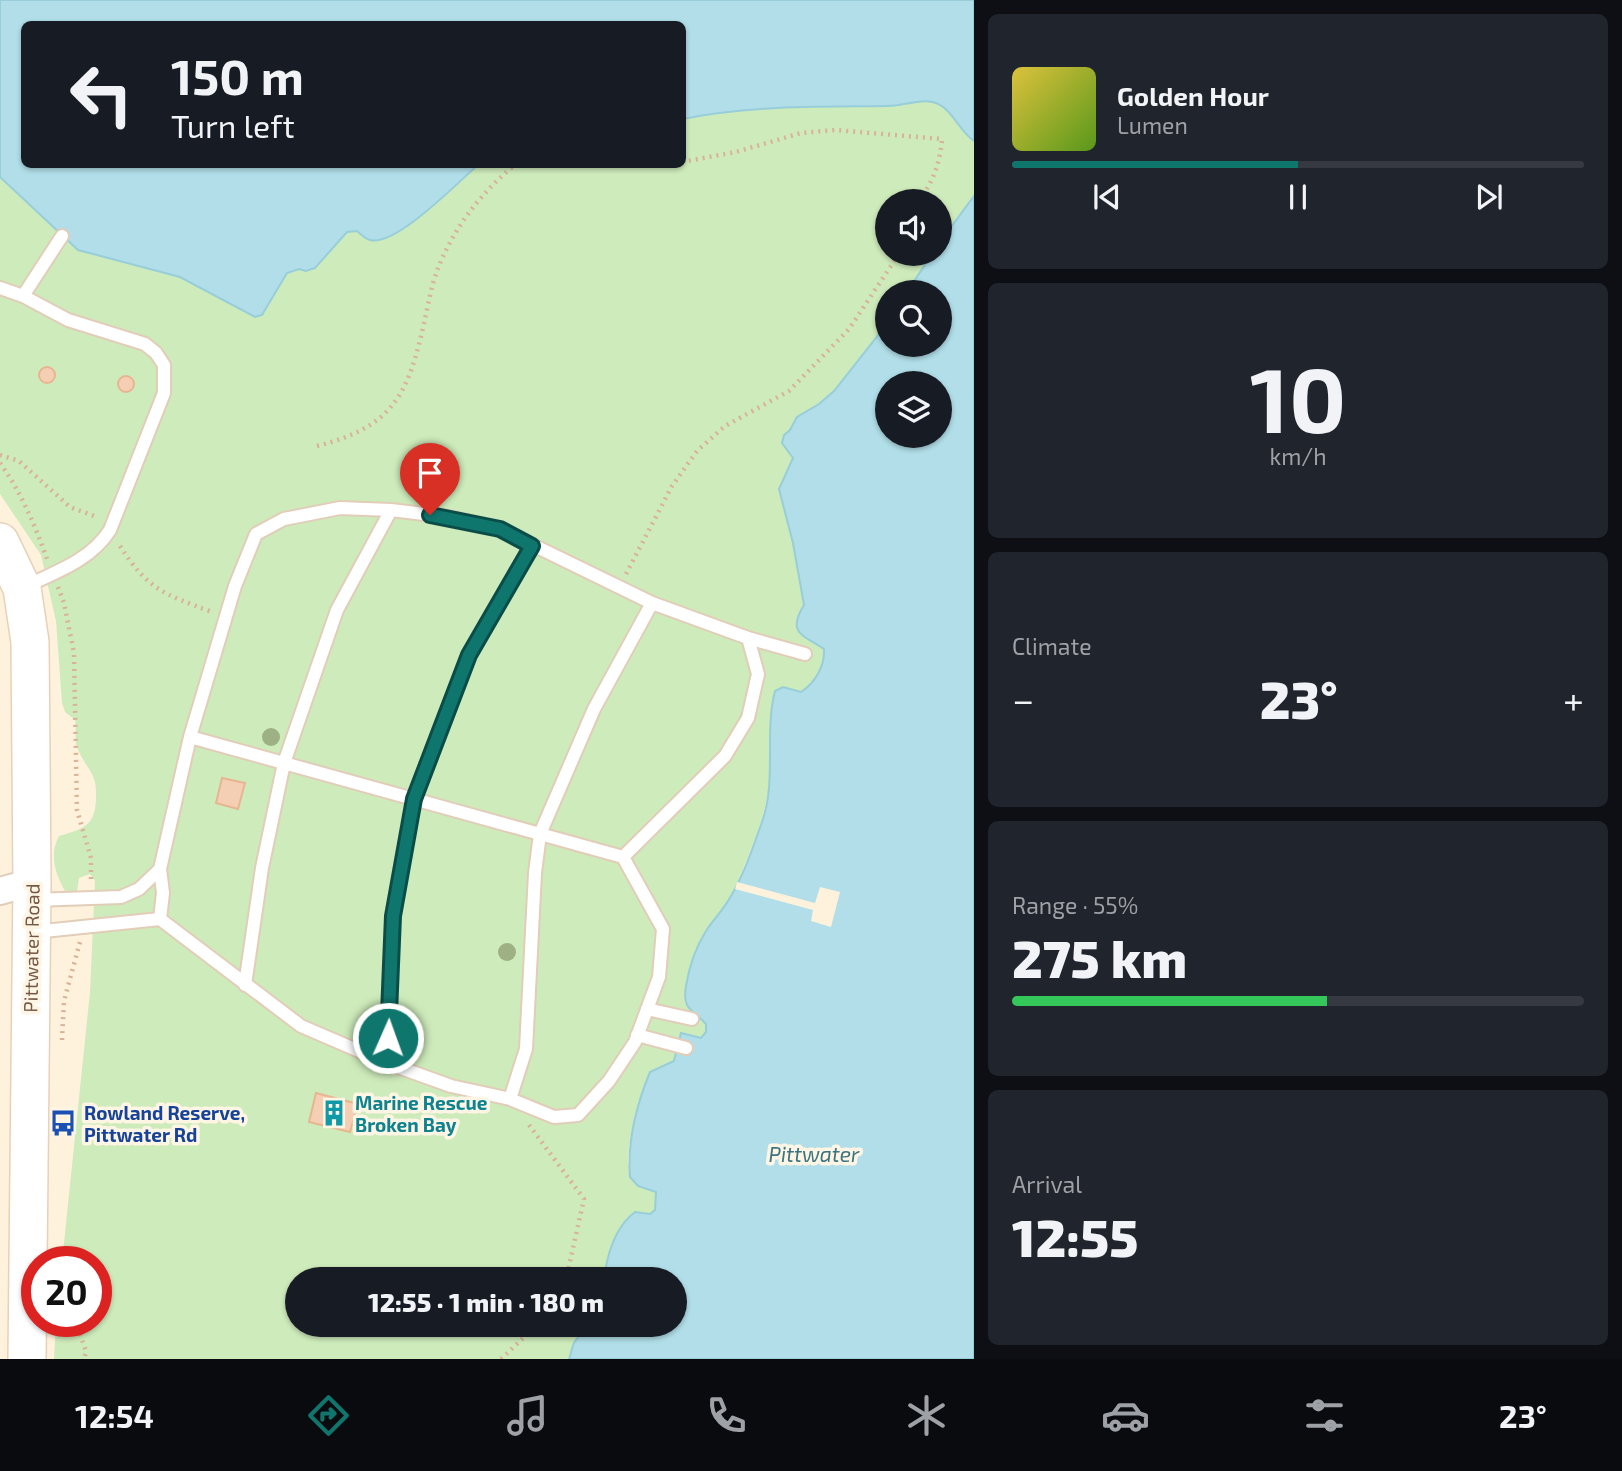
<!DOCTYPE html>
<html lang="en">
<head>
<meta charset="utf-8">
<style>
  :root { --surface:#171b24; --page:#20242c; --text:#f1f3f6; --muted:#9ea1a6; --line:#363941; --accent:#0f766e }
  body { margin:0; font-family:"Exo 2",sans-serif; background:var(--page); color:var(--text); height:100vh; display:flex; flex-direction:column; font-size:26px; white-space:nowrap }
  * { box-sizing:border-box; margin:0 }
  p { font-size:23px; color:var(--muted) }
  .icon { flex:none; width:38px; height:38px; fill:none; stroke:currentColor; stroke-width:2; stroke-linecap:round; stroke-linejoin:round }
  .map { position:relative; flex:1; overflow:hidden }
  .side { display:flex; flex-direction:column; gap:14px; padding:14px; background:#0d0f14; width:648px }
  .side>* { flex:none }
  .guide { position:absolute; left:21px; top:21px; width:665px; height:147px; border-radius:10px; box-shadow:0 2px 5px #0004; background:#171b24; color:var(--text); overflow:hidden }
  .tools { position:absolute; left:875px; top:189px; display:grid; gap:14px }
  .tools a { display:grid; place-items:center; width:77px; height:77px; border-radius:50%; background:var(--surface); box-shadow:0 2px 5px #0004; font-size:35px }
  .speed { position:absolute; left:21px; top:1246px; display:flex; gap:14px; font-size:35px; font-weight:700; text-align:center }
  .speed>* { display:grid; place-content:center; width:91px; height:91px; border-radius:50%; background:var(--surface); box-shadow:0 2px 5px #0004; line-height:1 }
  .speed .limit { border:10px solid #d22; background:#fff; color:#111 }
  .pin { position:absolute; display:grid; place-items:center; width:60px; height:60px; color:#fff; margin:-72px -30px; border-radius:50% 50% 50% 0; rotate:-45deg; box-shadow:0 0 7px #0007 }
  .pin .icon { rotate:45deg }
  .me { position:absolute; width:77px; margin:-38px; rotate:2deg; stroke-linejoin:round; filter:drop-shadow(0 0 5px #0008) }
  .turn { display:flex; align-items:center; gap:24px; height:147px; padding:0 35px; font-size:32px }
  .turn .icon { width:91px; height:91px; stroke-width:2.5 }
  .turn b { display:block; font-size:49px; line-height:60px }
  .big { font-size:52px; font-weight:800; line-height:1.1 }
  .side .tile { flex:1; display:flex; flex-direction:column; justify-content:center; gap:10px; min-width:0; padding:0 24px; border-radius:10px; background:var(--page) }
  .side .dial { align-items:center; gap:0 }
  .dial b { font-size:91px; line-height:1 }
  .song { display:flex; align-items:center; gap:21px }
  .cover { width:84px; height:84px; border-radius:10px; background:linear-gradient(135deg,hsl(50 70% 55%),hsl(90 70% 35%)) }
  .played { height:7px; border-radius:4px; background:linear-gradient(90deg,var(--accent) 50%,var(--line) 50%) }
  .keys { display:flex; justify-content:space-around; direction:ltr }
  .heat { display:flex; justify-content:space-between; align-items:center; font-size:38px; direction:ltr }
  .charge { height:10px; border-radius:5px; background:linear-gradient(90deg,#34c759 55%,var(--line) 0) }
  .trip { position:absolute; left:285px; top:1267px; width:402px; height:70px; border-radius:35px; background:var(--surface); box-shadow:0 2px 5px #0004; font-weight:800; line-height:70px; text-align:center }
  .tab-bar { display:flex; height:112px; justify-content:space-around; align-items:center; background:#090b0e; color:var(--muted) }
  .tab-bar .icon { width:49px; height:49px }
  .tab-bar .selected { color:var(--accent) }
  .tab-bar b { font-size:32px; color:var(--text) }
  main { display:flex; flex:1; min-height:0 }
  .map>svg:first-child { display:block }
  .green { fill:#ceebbb; fill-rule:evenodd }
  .water { fill:#b1dee8; stroke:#97ceda; stroke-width:2; fill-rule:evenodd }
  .pier { fill:#fef2dd }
  .building { fill:#f5cfb3; stroke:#e8b592; stroke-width:2 }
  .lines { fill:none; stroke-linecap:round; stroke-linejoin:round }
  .lane-casing { stroke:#e2cdb9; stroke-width:16 }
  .street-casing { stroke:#e2cdb9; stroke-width:30 }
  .secondary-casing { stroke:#e9d0b8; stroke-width:40 }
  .path { stroke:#d9b297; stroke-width:4.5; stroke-dasharray:2 5; stroke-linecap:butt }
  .lane { stroke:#fff; stroke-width:12 }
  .street { stroke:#fff; stroke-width:26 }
  .secondary { stroke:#fff; stroke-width:37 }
  .tree { fill:#9db184 }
  .route-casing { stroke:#0a4d48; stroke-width:18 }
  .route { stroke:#0f766e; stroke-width:12 }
  .labels { text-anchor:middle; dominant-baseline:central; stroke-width:7; stroke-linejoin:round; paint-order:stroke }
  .street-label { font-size:19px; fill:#745744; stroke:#fff5e4 }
  .culture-label { font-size:19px; font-weight:bold; fill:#0d838f; stroke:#fff5e4; text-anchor:start }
  .transit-label { font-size:19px; font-weight:bold; fill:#164399; stroke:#fff5e4; text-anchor:start }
  .water-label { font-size:21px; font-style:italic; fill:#3b7583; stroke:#fff5e4 }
</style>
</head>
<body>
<main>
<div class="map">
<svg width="975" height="1359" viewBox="0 0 975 1359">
  <rect width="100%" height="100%" fill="#fef2dd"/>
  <path class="green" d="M0 0H523L24 24V164H682L683 32 974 0V397L940 383H887V436L821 668 808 688 801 692 783 687 773 699 769 744 770 782 762 821 735 889 721 913 707 929 690 969 685 1003 692 1014 699 1017 706 1024V1032L702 1038 681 1033 674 1061 650 1073 635 1114 629 1146 628 1163 638 1186 657 1192 655 1210 650 1214 635 1212 605 1270 604 1279H298V1325H598C580 1340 577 1333 569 1359H54L56 1321H96V1262H62L90 992 95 881 90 874 79 878 77 892 65 891C55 874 49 854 59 836 83 829 96 826 96 797 96 790 96 783 93 776 88 766 80 757 77 747 74 738 77 729 75 720L65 712 62 703 56 621 41 555 0 494ZM887 201H940V254H887ZM887 292H940V345H887Z"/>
  <path class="water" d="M0 0H974V141C960 132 952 109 936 103 923 98 902 106 888 106 819 107 751 105 683 119L682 24H24V164L478 165C459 181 396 247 370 240 365 239 361 234 357 231L347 232 315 268 306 271 299 269 287 273 262 315 255 317 180 277 78 250 0 177Z
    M974 196V1359H569C571 1354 572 1347 574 1343 589 1316 649 1325 676 1325V1279H604C607 1255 615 1227 635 1212L650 1214 655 1210 656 1192 638 1186 630 1177C627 1140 636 1106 650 1072L674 1061 681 1033 701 1038 706 1032V1024C692 1009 682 1010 686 986 689 967 696 947 706 931 714 919 724 909 731 896 744 874 753 847 762 822 777 780 764 734 775 691L783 687 801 692C815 683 825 666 824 649 804 635 786 634 804 605L793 543 779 489 793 458 782 443 784 435 790 430 797 417 819 404 834 391 887 324V345H940V292H907L932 254H940V242ZM887 383H940V436H887Z"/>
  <path class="pier" d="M737 882 815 903 820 887 840 892 831 927 811 921 813 910 735 889Z"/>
  <path class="building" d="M39 375a8 8 0 1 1 16 0a8 8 0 1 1-16 0Z
    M118 384a8 8 0 1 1 16 0a8 8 0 1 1-16 0Z
    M222 778 245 783 238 809 216 803Z
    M316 1093 358 1104 350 1132 309 1122Z"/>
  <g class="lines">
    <g class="lane-casing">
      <path id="lane" d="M0 288 23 296 68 320 145 344 156 353 164 365V393L110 530C91 560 56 572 24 587
        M23 296 62 236
        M748 638 805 654
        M33 900 121 897 139 889 160 869
        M160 919 163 893 160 869 190 737 235 586 256 534 284 519 340 508 391 510 449 517 500 529 652 603
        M34 932 160 919 301 1026 387 1063 451 1086 510 1099 526 1049 535 873 540 834 594 709 652 603 748 638 758 674 748 718 725 756 623 857 190 737
        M245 985 262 868 284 763 337 610 391 510
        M647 1009 692 1019
        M637 1035 686 1048
        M387 1063 393 917 414 799 469 655 532 546
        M510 1099 554 1117 578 1115 609 1081 635 1042 659 977 663 929 623 857"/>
    </g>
    <g class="street-casing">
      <path id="street" d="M0 891 32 882"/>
    </g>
    <g class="secondary-casing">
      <path id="secondary" d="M0 542 22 588 30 642 32 882 27 1359"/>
    </g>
    <path class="path" d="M682 162 736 152 801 133 835 130 942 139C940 163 933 183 918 201
      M317 446C392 427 408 396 424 323 428 306 431 287 437 271 452 230 482 191 516 164
      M0 455 19 461 70 507 97 517
      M0 463C21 492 35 525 47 559
      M120 546C148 590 164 594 212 612
      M626 574 672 486 697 451 725 426 789 391 849 329 899 254
      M58 587 64 603 74 653 77 810 91 858V882
      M62 1040 64 1001 80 942
      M529 1125 584 1199 566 1279
      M75 1321 86 1351 84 1359
      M501 1359 537 1325"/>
    <use href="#lane" class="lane"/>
    <use href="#street" class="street"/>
    <use href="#secondary" class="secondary"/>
  </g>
  <g class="tree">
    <circle cx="271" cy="737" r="9"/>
    <circle cx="507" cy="952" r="9"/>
  </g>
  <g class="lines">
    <g class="route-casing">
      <path id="route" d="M388 1038 393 916 414 799 469 655 532 546 500 529 430 515"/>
    </g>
    <use href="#route" class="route"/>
  </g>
  <defs>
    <g id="building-bare" transform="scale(2.1)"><path d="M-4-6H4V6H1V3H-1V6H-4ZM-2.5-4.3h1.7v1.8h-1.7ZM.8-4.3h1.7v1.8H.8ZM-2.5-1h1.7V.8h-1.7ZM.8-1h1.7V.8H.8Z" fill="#0f9aa8" stroke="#fff5e4" stroke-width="2.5" paint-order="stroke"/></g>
    <g id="bus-bare" transform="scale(2.1)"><path d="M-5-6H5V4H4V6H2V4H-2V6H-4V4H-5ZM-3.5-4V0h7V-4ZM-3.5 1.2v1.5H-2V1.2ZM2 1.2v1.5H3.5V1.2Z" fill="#1a4fb4" stroke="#fff5e4" stroke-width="2.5" paint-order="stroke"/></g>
  </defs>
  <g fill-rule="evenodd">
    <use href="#building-bare" x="334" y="1113"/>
    <use href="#bus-bare" x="63" y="1123"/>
  </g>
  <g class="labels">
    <g class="street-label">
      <text transform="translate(31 948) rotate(-89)">Pittwater Road</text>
    </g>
    <g class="culture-label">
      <text x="355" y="1102">Marine Rescue<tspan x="355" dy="22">Broken Bay</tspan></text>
    </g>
    <g class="transit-label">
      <text x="84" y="1112">Rowland Reserve,<tspan x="84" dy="22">Pittwater Rd</tspan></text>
    </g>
    <g class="water-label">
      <text x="814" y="1153">Pittwater</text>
    </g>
  </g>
</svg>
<div class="tools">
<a><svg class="icon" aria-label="sound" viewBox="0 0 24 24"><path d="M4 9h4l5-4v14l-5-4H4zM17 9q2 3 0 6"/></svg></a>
<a><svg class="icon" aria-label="search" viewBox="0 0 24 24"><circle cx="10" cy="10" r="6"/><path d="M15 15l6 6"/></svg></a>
<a><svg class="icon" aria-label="layers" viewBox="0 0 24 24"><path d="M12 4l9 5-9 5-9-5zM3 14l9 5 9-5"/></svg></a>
</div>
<div class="speed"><div class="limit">20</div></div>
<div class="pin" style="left:430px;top:515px;background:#d93025"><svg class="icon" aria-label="arrive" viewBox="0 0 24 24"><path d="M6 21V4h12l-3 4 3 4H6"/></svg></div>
<svg class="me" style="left:388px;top:1038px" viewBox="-20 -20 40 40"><circle r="17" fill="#0f766e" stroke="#fff" stroke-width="3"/><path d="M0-11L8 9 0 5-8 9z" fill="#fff"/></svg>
<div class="trip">12:55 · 1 min · 180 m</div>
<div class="guide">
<div class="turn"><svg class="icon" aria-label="left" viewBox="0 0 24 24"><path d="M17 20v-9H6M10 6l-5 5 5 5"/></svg><div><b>150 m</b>Turn left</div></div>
</div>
</div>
<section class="side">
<div class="tile">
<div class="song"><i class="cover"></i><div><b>Golden Hour</b><p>Lumen</p></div></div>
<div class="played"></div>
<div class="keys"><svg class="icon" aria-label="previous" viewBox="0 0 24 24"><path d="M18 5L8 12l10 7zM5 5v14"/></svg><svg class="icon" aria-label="pause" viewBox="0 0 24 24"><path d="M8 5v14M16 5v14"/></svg><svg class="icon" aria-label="next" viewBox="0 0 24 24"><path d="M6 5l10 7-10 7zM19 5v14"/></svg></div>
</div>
<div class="tile dial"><b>10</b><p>km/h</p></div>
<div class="tile"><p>Climate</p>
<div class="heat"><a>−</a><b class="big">23°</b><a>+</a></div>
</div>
<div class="tile"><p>Range · 55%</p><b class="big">275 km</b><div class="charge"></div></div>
<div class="tile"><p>Arrival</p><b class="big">12:55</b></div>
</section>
</main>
<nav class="tab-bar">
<b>12:54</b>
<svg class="icon selected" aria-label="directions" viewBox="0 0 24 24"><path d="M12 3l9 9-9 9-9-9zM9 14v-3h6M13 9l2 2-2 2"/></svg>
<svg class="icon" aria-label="music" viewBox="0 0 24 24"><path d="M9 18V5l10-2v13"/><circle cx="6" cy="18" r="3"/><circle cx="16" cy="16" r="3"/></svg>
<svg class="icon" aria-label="phone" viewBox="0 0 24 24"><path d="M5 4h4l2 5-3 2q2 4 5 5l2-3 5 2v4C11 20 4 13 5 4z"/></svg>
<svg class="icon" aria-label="climate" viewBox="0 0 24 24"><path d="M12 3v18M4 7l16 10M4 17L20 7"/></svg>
<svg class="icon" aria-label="car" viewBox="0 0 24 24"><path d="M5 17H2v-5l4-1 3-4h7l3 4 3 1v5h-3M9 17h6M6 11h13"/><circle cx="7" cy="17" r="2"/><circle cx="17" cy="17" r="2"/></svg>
<svg class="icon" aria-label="filters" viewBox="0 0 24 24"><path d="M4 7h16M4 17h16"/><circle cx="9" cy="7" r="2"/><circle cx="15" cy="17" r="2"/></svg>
<b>23°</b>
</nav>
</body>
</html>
